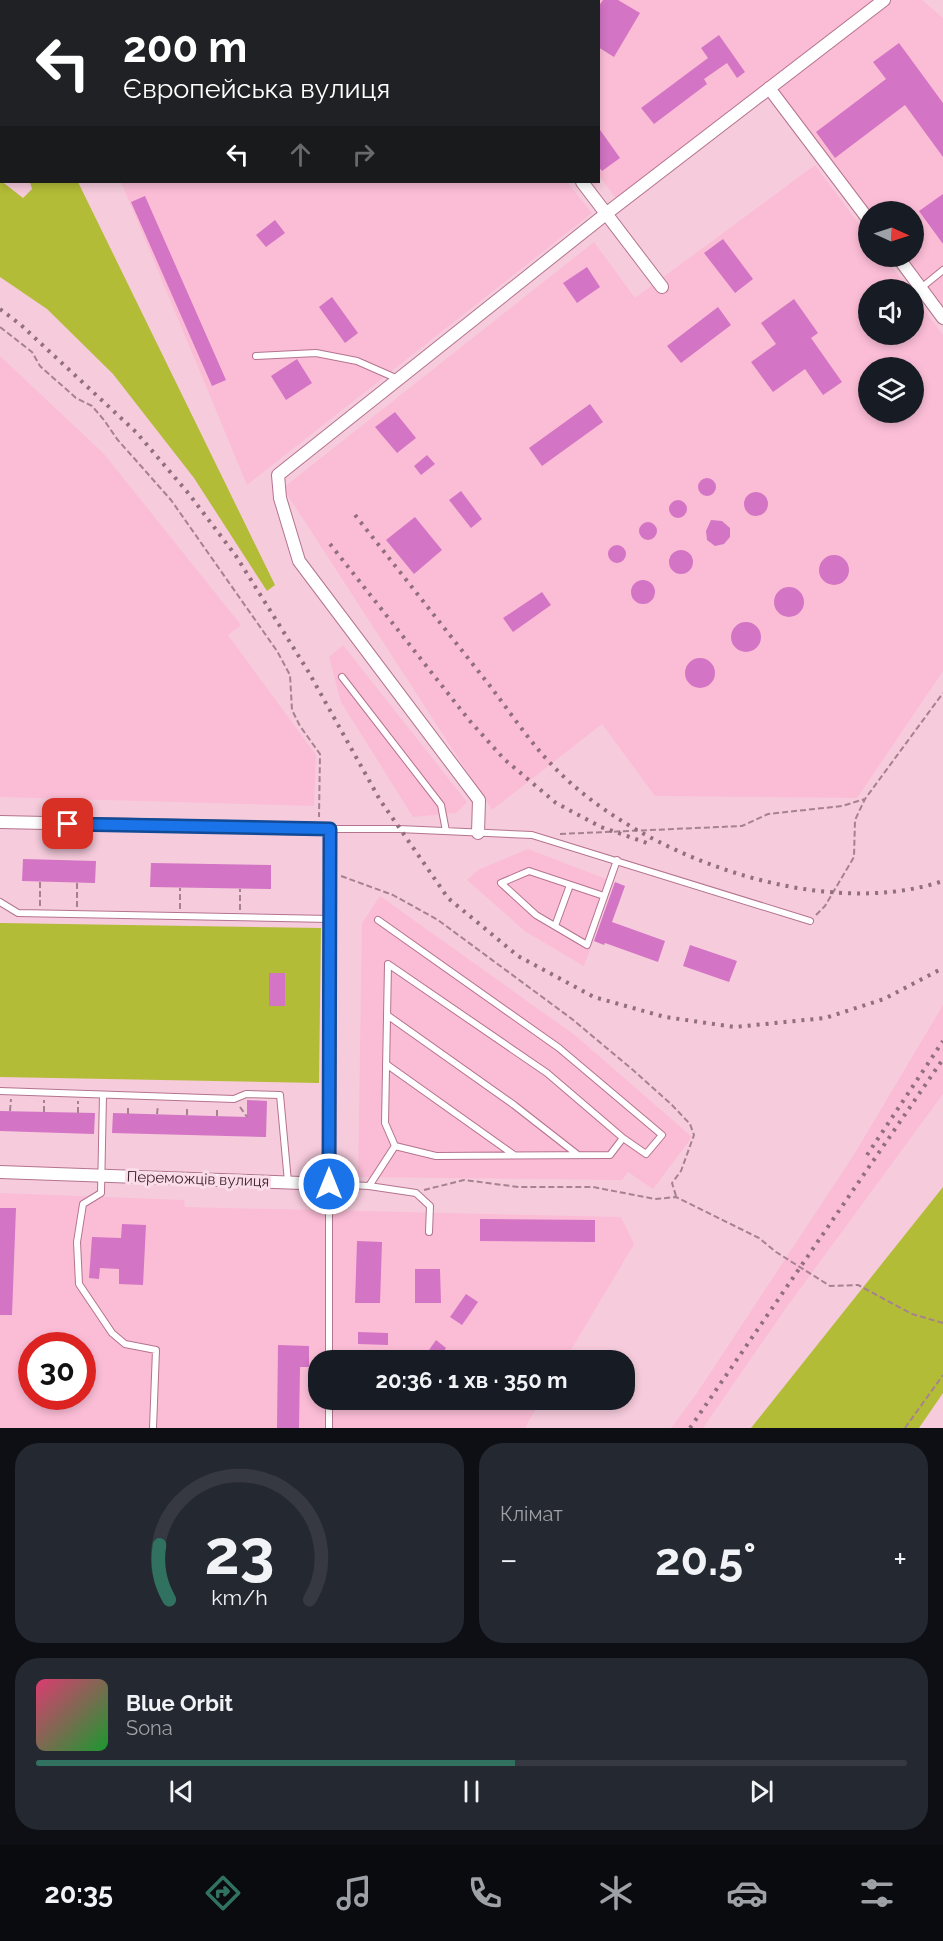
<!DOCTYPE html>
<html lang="uk">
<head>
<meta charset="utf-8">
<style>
  :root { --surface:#171b24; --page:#242831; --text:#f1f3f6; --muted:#9ea1a6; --line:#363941; --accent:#317160 }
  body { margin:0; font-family:Raleway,sans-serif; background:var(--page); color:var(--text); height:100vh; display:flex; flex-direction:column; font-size:22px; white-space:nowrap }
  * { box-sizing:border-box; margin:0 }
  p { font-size:20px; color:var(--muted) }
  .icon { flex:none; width:33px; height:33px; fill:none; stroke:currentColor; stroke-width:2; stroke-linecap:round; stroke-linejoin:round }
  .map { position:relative; height:1428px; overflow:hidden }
  .details { display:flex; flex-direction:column; gap:15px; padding:15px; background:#0d0f14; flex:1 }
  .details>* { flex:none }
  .guide { position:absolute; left:0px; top:0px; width:600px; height:183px; box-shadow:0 3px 9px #0003; background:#202124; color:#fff; overflow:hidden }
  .needle { width:39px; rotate:93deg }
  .buttons { position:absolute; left:858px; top:201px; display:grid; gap:12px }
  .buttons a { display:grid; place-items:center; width:66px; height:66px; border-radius:50%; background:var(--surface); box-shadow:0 3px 9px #0003; font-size:30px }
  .speed { position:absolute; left:18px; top:1332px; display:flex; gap:12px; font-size:30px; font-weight:700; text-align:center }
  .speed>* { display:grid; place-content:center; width:78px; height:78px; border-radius:50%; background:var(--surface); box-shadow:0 3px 9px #0003; line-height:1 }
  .speed .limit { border:9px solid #d22; background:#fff; color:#111 }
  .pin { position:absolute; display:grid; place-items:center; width:51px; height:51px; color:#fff; margin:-26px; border-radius:12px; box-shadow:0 3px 9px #0006 }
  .me { position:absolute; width:66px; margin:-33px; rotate:0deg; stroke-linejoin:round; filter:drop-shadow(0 0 4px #0008) }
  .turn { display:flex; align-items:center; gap:21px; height:126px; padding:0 24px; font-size:27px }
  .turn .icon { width:78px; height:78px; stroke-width:2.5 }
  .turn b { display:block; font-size:42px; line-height:51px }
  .lanes { display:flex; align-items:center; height:57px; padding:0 24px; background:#0003; justify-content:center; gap:30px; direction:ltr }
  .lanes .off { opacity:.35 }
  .big { font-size:45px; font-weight:700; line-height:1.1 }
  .details .card { flex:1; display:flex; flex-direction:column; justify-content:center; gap:9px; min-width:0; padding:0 21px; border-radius:24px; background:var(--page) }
  .details .dial { align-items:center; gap:0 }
  .dial svg { height:156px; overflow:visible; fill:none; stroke:var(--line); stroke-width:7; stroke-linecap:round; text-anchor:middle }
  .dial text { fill:var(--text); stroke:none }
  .song { display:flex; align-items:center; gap:18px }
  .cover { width:72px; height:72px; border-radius:9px; background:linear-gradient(135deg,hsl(340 70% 55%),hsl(130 70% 35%)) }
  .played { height:6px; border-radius:3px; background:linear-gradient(90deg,var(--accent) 55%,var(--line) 55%) }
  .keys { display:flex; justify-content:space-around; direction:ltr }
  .heat { display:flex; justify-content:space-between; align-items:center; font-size:33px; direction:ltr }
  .details .tiles { flex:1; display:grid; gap:15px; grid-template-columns:1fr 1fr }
  .card:last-child { grid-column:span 2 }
  .trip { position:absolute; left:308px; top:1350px; width:327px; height:60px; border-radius:24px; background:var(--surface); box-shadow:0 3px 9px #0003; font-weight:700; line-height:60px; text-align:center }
  .tab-bar { display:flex; height:96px; justify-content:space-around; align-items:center; background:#090b0e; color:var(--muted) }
  .tab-bar .icon { width:42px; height:42px }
  .tab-bar .active { color:var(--accent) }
  .tab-bar b { font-size:27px; color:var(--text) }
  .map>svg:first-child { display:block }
  .built { fill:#fbbdd6; fill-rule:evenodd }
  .green { fill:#b3bc37 }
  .building { fill:#d374c4 }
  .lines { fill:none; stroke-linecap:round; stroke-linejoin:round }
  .service-casing { stroke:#b4738e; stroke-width:8 }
  .minor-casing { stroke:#b4738e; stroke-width:14 }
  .path { stroke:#a68291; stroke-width:2; stroke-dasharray:6 3; stroke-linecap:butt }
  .service { stroke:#fff; stroke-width:6 }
  .minor { stroke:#fff; stroke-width:12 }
  .rail { stroke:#916f7d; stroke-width:4; stroke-dasharray:3 6; stroke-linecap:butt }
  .route-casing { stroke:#114b97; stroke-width:15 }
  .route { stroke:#1a73e8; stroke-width:10 }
  .labels { text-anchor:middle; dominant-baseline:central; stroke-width:6; stroke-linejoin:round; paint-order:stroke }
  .street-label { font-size:15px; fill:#3e232f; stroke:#fadde8 }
</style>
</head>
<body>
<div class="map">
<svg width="943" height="1428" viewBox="0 0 943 1428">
  <rect width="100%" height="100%" fill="#f6cbdc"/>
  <path class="built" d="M465 0H922L943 18V310L903 257 914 256V212L869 211 772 84 618 201 599 176 598 2Z
    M815 165 868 236V256L884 257 909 289 868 290V334H914V296L943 335V671L857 798 655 796 602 724 492 810 283 488 594 242 635 298ZM868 368H914V412H868Z
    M121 182H567L592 213 247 485Z
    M0 356 104 454 241 625 228 635 316 755 314 806 0 797Z
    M343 645 467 802 456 813 413 817 341 702 329 657Z
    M528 849 614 882 584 966 526 932 467 880 478 870Z
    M380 896 576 1036 692 1137 653 1189 628 1172 622 1180 358 1177 362 923Z
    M943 1005V1094L786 1308 703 1428H671L697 1393 855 1153Z
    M0 1193 184 1200 185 1207 621 1217 634 1244 565 1360H318V1400H541L525 1428H0ZM32 1346H82V1396H32Z"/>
  <path class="green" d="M0 180 23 198 32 189 30 182H78L275 585 267 591 194 478 113 374 47 309 0 277Z
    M0 923 321 928 319 1083 0 1077Z
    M943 1187V1393L919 1428H751Z"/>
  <path class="building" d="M603 0H618L640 13 614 57 598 47V7Z
    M719 35 745 72 737 78 727 63 704 79 707 84 654 124 641 108 708 58 701 48Z
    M899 43 943 103V157L905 105 835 158 816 132 886 79 873 62Z
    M598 127 620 158 602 171 598 166Z
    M943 194V244L919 211Z
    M145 196 226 380 212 386 131 202Z
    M275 220 285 233 266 247 256 235Z
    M723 239 753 279 735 293 704 253Z
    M587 267 600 287 577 303 563 283Z
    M332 297 358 333 345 343 319 307Z
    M794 299 818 333 811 338 842 382 823 395 805 369 773 392 751 362 776 344 761 323Z
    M718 307 731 325 681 363 667 346Z
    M297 359 312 383 286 400 271 376Z
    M590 404 603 422 542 466 529 448Z
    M395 412 416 438 397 453 375 427Z
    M427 455 435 464 421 475 414 466Z
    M698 487a9 9 0 1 1 18 0a9 9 0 1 1-18 0Z
    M461 491 482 519 471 528 449 500Z
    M744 504a12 12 0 1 1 24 0a12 12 0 1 1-24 0Z
    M669 509a9 9 0 1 1 18 0a9 9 0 1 1-18 0Z
    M415 517 442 550 414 574 386 540Z
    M711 520 722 521 730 528V537L724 544 715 546 707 540 706 531Z
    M639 531a9 9 0 1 1 18 0a9 9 0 1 1-18 0Z
    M608 554a9 9 0 1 1 18 0a9 9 0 1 1-18 0Z
    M669 562a12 12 0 1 1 24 0a12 12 0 1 1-24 0Z
    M819 570a15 15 0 1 1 30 0a15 15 0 1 1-30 0Z
    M631 592a12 12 0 1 1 24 0a12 12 0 1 1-24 0Z
    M774 602a15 15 0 1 1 30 0a15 15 0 1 1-30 0Z
    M542 592 551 605 513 632 503 618Z
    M731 637a15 15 0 1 1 30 0a15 15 0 1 1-30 0Z
    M685 673a15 15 0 1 1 30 0a15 15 0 1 1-30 0Z
    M23 859 96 861 95 883 22 881Z
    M151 863 271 865V889L150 887Z
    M615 882 625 886 612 922 665 941 658 962 605 943 604 945 594 941Z
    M690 945 737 961 729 982 683 966Z
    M269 973H285V1006H269Z
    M247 1100 267 1101 266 1137 112 1133 113 1113 247 1117Z
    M0 1111 95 1113 94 1134 0 1131Z
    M0 1208H16L12 1315H0Z
    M480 1219 595 1220V1242L480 1241Z
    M122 1224 146 1225 143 1285 119 1284V1269L100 1268 99 1279 89 1278 92 1237 121 1238Z
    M357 1241 382 1242 380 1303H355Z
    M415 1269H440L441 1303H415Z
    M466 1294 478 1302 462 1325 450 1317Z
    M358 1332 388 1333V1345L358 1344Z
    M436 1340 446 1348 437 1360H422Z
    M278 1345 309 1346V1367H300L299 1428H277Z"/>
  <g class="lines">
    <g class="service-casing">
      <path id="service" d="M141 2 143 0
        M248 2 250 0
        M921 288 943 270
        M256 356 316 353 357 361 398 379
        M342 677 441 805 446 831
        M330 829H399L532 835 810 921
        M604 896 529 871 501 883 536 915 587 945 617 860
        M0 902 18 913 330 919
        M378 920 559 1048 662 1135 646 1154 623 1138 610 1155 436 1156 395 1146 385 1123 388 964 547 1073 623 1138
        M555 926 570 885
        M387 1015 514 1105 578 1155
        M386 1064 514 1155
        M0 1091 234 1099 246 1094 280 1095 288 1182
        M103 1095 101 1193 83 1204 77 1242 79 1284 112 1333 125 1344 156 1350 153 1428
        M369 1186 395 1146
        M329 1360V1184L369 1186 416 1193 430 1206 429 1232
        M329 1428V1400"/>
    </g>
    <g class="minor-casing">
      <path id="minor" d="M441 0 442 2
        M769 88 868 219
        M582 182 662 287
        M897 256 943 318
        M0 822 330 829V873L329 1184 0 1172
        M478 833 479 800 299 561 280 498 278 475 607 213 884 0"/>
    </g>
    <path class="path" d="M0 327 32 352 40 366 76 398 92 406 104 420 117 439 171 500 277 651 290 675 292 710 300 726 320 754 319 817
      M560 834 742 826 768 814 842 806 865 799
      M341 876 393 895 438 920 572 1019 633 1070 671 1104 690 1124 694 1135 681 1171 672 1183 676 1196
      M40 906V882
      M77 907V883
      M180 909V888
      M240 910V889
      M816 915 825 906 854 857 855 820 865 799 943 693
      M240 1107 247 1117
      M10 1111 11 1099
      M44 1112V1100
      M78 1113V1101
      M128 1114V1105
      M157 1114 158 1105
      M187 1115V1106
      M217 1116V1107
      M424 1190 464 1180 519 1187H593L655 1199 676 1197 759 1238 776 1252 830 1286 858 1285 912 1314 943 1323
      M905 1428 943 1375"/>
    <use href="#service" class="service"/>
    <use href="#minor" class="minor"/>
    <path class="rail" d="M0 309 21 325 136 432 189 494 236 556 308 671 380 800 448 898 518 956 594 997 665 1017 735 1027 825 1018 884 999 943 968
      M355 515C400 572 445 629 490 686 510 712 529 741 552 765 638 856 821 922 943 881
      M330 544 469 720 504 759 556 803 601 827 650 844
      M867 1155 943 1041
      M690 1428 943 1059"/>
  </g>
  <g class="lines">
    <g class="route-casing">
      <path id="route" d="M68 824 330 829 329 1184"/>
    </g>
    <use href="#route" class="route"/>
  </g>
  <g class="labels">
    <g class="street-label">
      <text transform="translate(198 1179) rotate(2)">Переможців вулиця</text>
    </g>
  </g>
</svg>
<div class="buttons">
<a><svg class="needle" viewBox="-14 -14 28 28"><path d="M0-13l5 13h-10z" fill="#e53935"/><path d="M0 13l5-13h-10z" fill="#9ea1a6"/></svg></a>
<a><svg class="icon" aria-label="sound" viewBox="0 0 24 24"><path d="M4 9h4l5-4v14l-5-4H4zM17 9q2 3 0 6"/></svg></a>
<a><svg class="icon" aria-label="layers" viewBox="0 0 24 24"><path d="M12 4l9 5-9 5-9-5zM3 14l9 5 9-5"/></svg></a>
</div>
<div class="speed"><div class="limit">30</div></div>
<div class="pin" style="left:68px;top:824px;background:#d93025"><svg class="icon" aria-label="arrive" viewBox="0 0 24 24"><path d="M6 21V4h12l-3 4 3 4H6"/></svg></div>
<svg class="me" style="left:329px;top:1184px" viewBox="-20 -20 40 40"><circle r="17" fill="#1a73e8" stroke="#fff" stroke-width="3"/><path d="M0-11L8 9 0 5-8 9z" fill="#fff"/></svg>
<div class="trip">20:36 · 1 хв · 350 m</div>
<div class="guide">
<div class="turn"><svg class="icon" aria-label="left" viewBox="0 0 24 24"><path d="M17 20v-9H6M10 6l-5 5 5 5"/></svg><div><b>200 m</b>Європейська вулиця</div></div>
<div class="lanes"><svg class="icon" aria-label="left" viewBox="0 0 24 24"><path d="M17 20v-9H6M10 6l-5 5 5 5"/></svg><svg class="icon off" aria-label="ahead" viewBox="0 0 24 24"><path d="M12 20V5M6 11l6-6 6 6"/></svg><svg class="icon off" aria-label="right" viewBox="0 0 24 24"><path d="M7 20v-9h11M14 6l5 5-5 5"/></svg></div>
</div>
</div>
<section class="details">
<div class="tiles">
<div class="card dial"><svg viewBox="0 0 100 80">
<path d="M14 69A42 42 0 1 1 86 69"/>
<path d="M14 69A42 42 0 0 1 9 41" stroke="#317160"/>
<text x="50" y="56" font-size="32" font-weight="700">23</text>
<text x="50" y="72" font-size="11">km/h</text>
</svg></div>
<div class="card"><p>Клімат</p>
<div class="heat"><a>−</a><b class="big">20.5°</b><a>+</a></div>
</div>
<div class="card">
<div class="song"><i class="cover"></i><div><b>Blue Orbit</b><p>Sona</p></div></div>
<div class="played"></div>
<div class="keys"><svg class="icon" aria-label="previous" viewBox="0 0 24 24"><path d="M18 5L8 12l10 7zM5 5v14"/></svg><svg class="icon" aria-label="pause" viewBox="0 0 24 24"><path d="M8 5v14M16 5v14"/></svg><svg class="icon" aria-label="next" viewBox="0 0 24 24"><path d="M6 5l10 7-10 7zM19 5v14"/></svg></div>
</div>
</div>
</section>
<nav class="tab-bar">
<b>20:35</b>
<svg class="icon active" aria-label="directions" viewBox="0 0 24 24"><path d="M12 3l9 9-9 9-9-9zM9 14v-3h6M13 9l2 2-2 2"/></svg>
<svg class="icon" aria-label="music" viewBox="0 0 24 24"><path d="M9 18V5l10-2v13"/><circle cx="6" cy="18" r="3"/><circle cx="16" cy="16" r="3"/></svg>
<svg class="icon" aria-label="phone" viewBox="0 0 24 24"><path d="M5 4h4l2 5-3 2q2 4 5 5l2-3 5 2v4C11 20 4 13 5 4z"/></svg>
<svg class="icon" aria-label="climate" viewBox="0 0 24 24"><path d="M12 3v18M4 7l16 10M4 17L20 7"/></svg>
<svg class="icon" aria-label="car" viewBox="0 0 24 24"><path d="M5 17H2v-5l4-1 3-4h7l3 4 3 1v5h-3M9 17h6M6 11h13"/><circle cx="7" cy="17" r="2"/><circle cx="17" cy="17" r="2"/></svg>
<svg class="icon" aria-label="filters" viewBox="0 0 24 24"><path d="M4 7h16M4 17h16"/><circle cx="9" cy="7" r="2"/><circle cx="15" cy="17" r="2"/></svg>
</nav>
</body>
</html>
